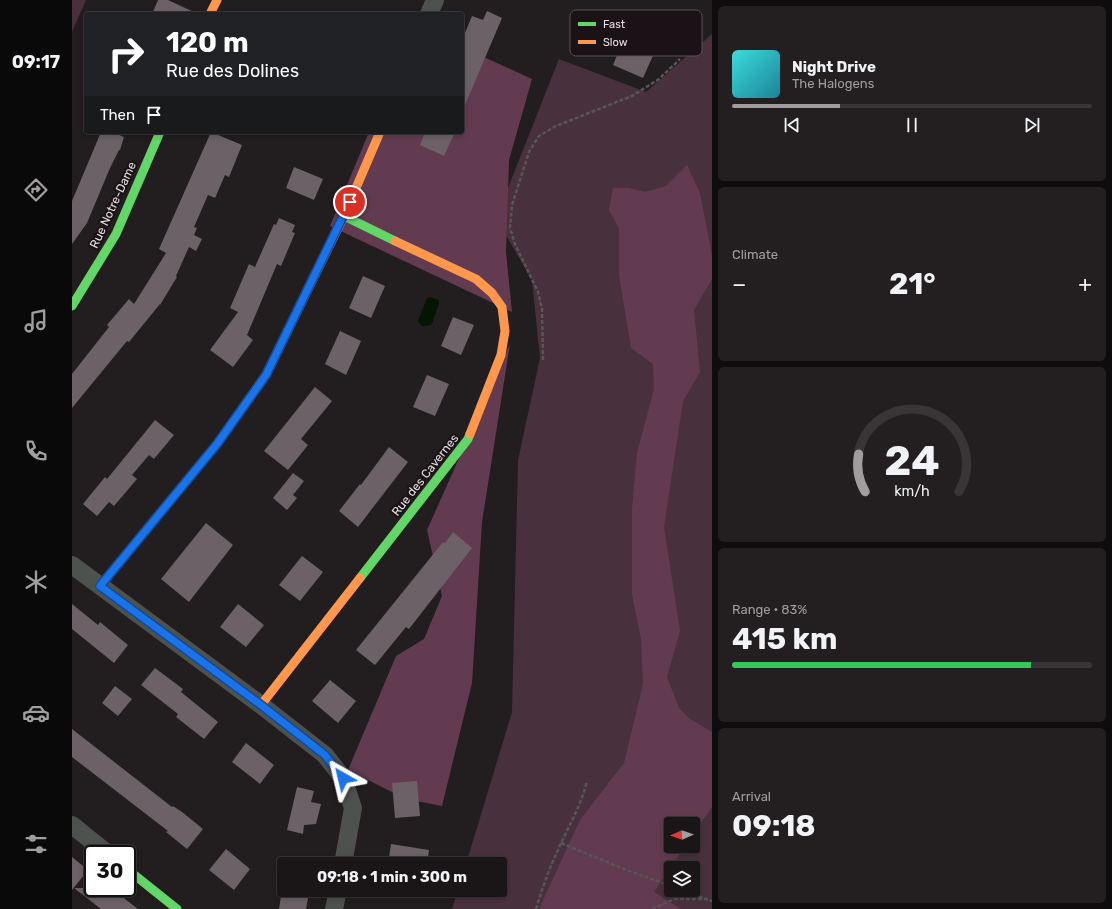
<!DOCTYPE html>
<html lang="en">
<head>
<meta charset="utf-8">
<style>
  :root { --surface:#1a1617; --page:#231f20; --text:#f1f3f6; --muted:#9f9fa1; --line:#383536; --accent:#a19c9e }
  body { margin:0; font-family:Rubik,sans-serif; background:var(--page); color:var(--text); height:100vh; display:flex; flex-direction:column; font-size:15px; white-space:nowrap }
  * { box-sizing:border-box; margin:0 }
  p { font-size:13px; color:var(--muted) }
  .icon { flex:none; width:22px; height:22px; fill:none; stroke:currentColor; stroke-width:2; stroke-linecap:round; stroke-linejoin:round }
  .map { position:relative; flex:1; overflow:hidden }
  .details { display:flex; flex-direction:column; gap:6px; padding:6px; background:#0e0c0d; width:400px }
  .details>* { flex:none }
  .hud { position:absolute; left:12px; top:12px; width:380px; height:122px; border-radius:4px; box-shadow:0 2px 6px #0003,0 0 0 1px var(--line); background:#202124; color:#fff; overflow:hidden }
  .needle { width:26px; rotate:268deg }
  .fabs { position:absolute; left:592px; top:817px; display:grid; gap:8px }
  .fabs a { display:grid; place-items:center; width:36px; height:36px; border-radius:4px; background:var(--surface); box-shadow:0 2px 6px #0003,0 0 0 1px var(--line); font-size:20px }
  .speed { position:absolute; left:12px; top:845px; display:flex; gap:8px; font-size:20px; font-weight:700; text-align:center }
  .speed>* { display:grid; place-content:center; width:52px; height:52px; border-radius:50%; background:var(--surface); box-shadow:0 2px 6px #0003,0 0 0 1px var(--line); line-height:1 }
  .speed .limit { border:2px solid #111; border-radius:6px; background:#fff; color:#111 }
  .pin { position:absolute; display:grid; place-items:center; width:34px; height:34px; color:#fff; margin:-17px; border:2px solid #fff; border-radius:50%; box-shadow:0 1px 4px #0007 }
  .me { position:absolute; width:44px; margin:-22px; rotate:323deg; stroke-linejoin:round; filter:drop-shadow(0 0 3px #0008) }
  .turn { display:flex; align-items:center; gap:14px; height:84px; padding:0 16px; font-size:18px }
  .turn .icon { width:52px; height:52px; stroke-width:2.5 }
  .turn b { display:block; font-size:28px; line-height:34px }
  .then { display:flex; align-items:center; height:38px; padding:0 16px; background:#0003; gap:8px; font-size:15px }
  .big { font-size:30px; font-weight:700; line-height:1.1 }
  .details .widget { flex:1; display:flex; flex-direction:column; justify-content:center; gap:6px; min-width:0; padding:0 14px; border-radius:6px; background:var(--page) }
  .details .dial { align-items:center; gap:0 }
  .dial svg { height:104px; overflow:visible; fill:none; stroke:var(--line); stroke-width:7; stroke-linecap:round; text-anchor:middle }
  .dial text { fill:var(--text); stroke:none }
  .song { display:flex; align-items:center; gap:12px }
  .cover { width:48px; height:48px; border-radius:6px; background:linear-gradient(135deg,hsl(180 70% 55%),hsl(190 70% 35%)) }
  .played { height:4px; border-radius:2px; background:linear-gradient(90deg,var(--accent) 30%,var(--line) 30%) }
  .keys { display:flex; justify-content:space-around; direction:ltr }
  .heat { display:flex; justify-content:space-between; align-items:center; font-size:22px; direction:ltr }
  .charge { height:6px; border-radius:3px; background:linear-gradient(90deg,#34c759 83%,var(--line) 0) }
  .trip { position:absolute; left:205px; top:857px; width:230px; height:40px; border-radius:4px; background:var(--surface); box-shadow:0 2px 6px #0003,0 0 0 1px var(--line); font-weight:700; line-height:40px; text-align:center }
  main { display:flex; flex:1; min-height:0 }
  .dock { display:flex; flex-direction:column; width:72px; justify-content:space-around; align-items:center; background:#0a0909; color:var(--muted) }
  .dock .icon { width:28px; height:28px }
  .dock .selected { color:var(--accent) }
  .dock b { font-size:18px; color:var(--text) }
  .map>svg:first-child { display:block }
  .green { fill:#49303d; fill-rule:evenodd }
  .forest { fill:#623b50 }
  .water { fill:#031504 }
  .building { fill:#6c6166 }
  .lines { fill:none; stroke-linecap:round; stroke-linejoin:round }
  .path { stroke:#565755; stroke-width:2.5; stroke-dasharray:4 2; stroke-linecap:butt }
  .street { stroke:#4e524e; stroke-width:18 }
  .fast { stroke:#63d668; stroke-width:9 }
  .slow { stroke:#ff974d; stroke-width:9 }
  .route-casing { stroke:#114b97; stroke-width:10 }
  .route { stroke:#1a73e8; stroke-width:7 }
  .labels { text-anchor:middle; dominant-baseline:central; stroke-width:4; stroke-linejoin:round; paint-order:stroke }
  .street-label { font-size:12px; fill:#e6e0e3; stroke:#1a1216 }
  .key { fill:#1a1216; stroke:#575054; stroke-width:1 }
  .key-label { font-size:11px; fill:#e6e0e3 }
</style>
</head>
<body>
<main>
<nav class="dock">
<b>09:17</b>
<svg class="icon selected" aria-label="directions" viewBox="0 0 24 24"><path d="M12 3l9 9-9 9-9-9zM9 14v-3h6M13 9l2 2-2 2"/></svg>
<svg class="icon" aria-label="music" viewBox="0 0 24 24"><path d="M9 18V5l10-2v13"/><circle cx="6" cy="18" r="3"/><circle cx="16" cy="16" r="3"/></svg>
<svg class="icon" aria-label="phone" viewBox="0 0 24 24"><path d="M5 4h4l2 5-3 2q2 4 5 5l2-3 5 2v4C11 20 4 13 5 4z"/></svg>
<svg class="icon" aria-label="climate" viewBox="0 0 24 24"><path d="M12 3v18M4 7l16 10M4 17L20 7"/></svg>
<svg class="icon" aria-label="car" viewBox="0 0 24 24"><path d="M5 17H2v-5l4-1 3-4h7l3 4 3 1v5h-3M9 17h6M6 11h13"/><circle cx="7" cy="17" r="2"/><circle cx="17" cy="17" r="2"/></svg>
<svg class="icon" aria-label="filters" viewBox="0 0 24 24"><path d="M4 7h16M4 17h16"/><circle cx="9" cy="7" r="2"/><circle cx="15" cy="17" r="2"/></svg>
</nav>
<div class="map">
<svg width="640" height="909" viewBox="0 0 640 909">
  <rect width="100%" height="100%" fill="#221d1f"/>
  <path class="green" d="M0 0H14L0 32Z
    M640 34V909H380L386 890H428V864H394L440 712 446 460 468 358 460 280 424 218 487 59 574 92ZM599 824H621V846H599ZM599 868H621V890H599Z"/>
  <path class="forest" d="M390 47 460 79 437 160 434 252 440 312 258 226 297 132H390Z
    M615 165 628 193 640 255V279L622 310 628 372 611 401 592 527 608 631 595 677 607 708 617 718 640 732V807L621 834V824H599V846H613L582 892 609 909H467L508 820 552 763 571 684 569 639 560 595V508L565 453 582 389 581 364 559 348 547 275V228L537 210 541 188H557L573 192 594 186Z
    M438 344 410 522 400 683 370 806 334 799 276 770 324 656 352 639 370 596 355 530Z"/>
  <path class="water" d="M358 297 367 300V303L360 324 355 326H350L346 321 355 298Z"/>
  <path class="building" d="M86 0H96L126 14H80Z
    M415 11 430 18 390 112V40L400 16 411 20Z
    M560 20 591 33 571 78 541 65Z
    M29 132H40L52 137 48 150H47L38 168 15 223 0 244V201Z
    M139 132 170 145 157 177 153 175 143 198 136 195 122 227 125 228 122 235 130 239 124 251 117 247 104 276 105 277 88 305V304L57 342 55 341 0 408V374L37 327 35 325 57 299 62 304 94 253 87 249Z
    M353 132H383L372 156 348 145Z
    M222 167 251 179 242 200 214 188Z
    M207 218 223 225 220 232 223 233 209 266 205 264 175 335 181 340 161 367 138 350 166 312 158 308 177 264 183 267 202 224 204 225Z
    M291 276 313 286 299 318 277 308Z
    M381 317 402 325 389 355 369 346Z
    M268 331 289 341 274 375 253 364Z
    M355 375 377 384 363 416 341 407Z
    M243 387 260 401 229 439 236 445 216 470 192 451Z
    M83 420 102 435 82 459 77 455 60 475 65 479 42 506 37 502 25 516 11 504 33 477 35 479Z
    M317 447 336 462 286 527 267 511 288 484 289 485Z
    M221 473 232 481 221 495 225 498 215 510 201 498Z
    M134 523 161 545 117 602 89 579Z
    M381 532 400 548 337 629 334 627 303 665 284 650 371 542 373 543Z
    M230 556 251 572 228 601 207 585Z
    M0 604 26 625 28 622 56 645 42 663 0 629Z
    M166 604 192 625 174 647 148 627Z
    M83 668 111 689 109 692 146 722 132 739 104 717 106 714 69 685Z
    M258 680 284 701 266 723 240 701Z
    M43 686 60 699 46 716 30 703Z
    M0 729 100 807 101 806 110 812 131 829 115 849 94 832 96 831 0 757Z
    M174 743 202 765 188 784 160 762Z
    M345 781 348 816 323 818 320 783Z
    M225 787 242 791 239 802 249 804 244 824 232 825 231 834 215 830Z
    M319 844 357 850 355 864H316Z
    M154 849 178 869 162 890 137 870Z
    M0 857 16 870 0 890Z
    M2 888H39L66 909H29Z
    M210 890H228L227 892 237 893 234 909H207Z"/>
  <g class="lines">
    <path class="path" d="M471 360 470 309 466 292 443 244 438 228 440 205 457 152 467 136 484 126 560 96 587 79 608 59
      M489 843 552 869 599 886
      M610 890 631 898
      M464 909C470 889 477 869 486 850 496 827 509 806 515 781
      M580 909 602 899H634L640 901"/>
    <path class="street" d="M357 14 363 0
      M0 565 189 705 253 755 271 778 281 808 271 864
      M0 825 36 854
      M262 909 266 890"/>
    <path class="fast" d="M272 216 323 241
      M0 306 44 234 88 132
      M288 578 396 439 398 434
      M28 586 145 444 186 386
      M55 869 105 909"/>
    <path class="slow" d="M138 14 145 0
      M323 241 404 279 420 293 430 307 433 331 429 355 398 434
      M186 386 194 375 272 216 308 132
      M189 705 288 578"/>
  </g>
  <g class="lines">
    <g class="route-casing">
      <path id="route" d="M271 778 253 755 189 705 28 586 145 444 194 375 278 202"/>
    </g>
    <use href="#route" class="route"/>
  </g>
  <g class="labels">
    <g class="street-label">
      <text transform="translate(41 205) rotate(-65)">Rue Notre-Dame</text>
      <text transform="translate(353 475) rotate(-52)">Rue des Cavernes</text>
    </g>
  </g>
  <rect x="498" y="10" width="132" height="46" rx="6" class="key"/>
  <rect x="506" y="22" width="18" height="4" fill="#63d668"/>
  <rect x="506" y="40" width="18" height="4" fill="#ff974d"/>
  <g class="key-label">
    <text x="531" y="28">Fast</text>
    <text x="531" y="46">Slow</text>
  </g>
</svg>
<div class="fabs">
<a><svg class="needle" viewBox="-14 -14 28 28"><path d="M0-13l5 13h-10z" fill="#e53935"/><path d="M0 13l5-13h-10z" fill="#9f9fa1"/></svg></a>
<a><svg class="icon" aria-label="layers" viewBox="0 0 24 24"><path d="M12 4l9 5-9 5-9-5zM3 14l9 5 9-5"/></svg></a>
</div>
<div class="speed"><div class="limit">30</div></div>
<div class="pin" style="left:278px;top:202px;background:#d93025"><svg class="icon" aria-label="arrive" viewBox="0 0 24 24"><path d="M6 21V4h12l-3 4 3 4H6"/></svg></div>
<svg class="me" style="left:271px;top:778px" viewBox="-20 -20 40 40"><path d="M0-17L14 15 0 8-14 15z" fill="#1a73e8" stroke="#fff" stroke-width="4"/></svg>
<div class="trip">09:18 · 1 min · 300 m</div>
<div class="hud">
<div class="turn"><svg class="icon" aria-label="right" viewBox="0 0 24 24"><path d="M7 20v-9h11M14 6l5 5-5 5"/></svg><div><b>120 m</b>Rue des Dolines</div></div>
<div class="then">Then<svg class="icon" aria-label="arrive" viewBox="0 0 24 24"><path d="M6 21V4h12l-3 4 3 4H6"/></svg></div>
</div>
</div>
<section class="details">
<div class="widget">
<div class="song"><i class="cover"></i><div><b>Night Drive</b><p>The Halogens</p></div></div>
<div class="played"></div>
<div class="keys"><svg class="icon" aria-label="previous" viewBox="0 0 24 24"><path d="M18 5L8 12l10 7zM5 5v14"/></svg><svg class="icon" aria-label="pause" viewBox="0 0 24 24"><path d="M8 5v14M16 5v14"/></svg><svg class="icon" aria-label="next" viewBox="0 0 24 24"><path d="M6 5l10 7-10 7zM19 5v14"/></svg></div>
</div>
<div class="widget"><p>Climate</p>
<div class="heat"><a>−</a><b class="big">21°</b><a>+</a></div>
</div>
<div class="widget dial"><svg viewBox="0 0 100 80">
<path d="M14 69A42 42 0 1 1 86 69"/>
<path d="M14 69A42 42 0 0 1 9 40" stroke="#a19c9e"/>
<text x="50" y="56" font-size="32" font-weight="700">24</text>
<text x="50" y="72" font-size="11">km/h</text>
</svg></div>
<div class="widget"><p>Range · 83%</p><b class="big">415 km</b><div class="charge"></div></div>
<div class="widget"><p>Arrival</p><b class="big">09:18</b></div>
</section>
</main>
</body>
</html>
